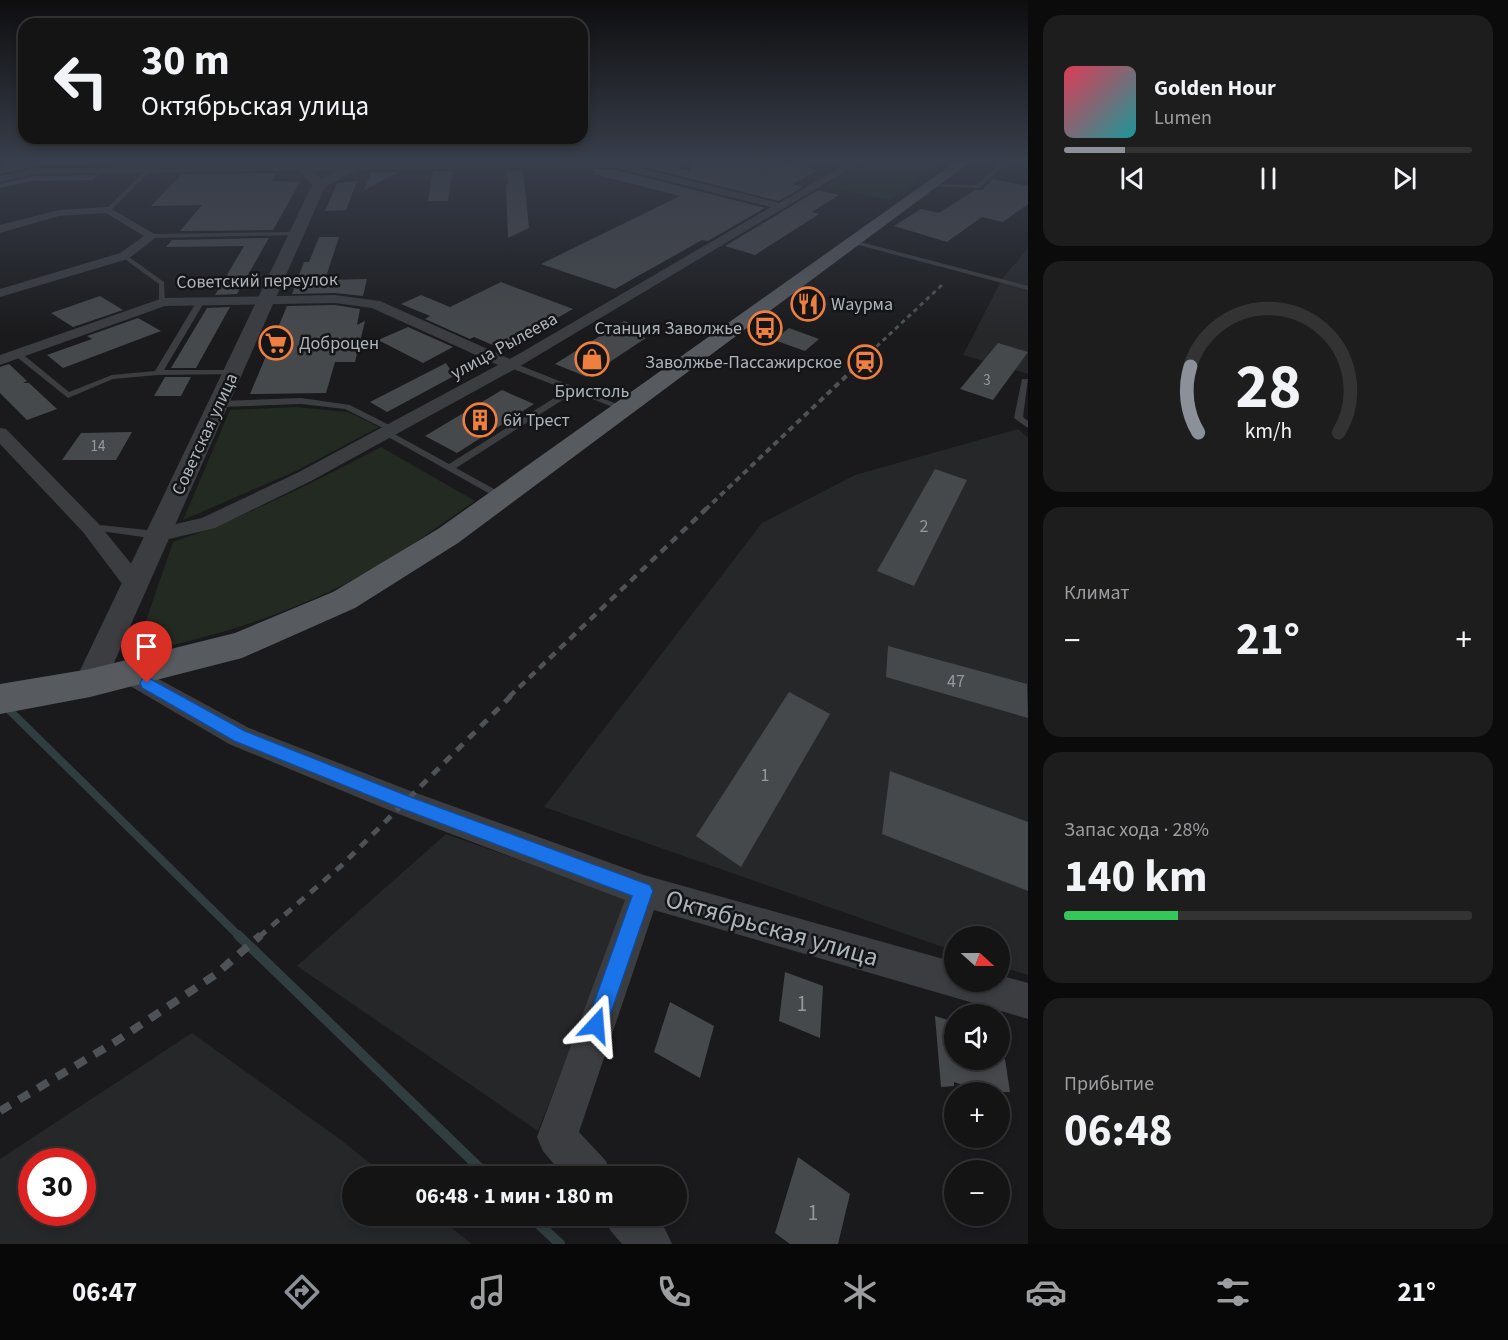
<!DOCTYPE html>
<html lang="ru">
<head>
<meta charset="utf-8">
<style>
  :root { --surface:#141415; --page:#1d1d1e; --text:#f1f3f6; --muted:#9d9ea0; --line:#333334; --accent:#8c9099 }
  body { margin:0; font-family:"Source Sans 3",sans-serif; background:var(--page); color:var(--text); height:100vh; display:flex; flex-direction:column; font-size:22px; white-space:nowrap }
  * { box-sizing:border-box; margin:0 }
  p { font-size:20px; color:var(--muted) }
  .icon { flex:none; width:33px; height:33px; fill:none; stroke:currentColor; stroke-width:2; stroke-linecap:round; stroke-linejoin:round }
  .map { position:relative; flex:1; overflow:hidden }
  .details { display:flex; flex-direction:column; gap:15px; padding:15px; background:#0b0b0c; width:480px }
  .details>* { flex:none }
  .top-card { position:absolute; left:18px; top:18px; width:570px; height:126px; border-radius:18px; box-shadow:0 3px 9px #0003,0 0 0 2px var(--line); background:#141415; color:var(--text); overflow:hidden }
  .needle { width:39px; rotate:111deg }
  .controls { position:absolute; left:944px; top:926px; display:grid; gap:12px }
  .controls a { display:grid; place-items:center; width:66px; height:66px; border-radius:50%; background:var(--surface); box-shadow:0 3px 9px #0003,0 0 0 2px var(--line); font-size:30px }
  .speed { position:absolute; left:18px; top:1148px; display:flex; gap:12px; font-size:30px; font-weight:700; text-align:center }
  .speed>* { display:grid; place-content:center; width:78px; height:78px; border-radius:50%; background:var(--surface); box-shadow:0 3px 9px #0003,0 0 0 2px var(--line); line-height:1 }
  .speed .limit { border:9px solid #d22; background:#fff; color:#111 }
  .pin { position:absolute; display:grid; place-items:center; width:51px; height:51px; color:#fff; margin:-62px -26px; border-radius:50% 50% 50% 0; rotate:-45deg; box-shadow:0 0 6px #0007 }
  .pin .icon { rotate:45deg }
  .me { position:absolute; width:66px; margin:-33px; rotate:19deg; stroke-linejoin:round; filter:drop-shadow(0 0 4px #0008) }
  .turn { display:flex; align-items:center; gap:21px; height:126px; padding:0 24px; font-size:27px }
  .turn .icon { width:78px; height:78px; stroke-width:2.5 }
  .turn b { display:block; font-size:42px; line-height:51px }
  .big { font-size:45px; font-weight:700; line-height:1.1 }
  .details .card { flex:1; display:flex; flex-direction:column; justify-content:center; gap:9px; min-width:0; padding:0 21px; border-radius:18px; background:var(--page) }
  .details .dial { align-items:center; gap:0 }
  .dial svg { height:156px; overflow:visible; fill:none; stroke:var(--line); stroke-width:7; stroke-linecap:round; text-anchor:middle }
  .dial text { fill:var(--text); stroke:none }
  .song { display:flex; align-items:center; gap:18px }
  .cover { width:72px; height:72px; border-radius:9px; background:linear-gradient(135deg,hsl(350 70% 55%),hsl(180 70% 35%)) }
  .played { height:6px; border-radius:3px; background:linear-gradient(90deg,var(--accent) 15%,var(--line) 15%) }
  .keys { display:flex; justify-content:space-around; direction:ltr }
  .heat { display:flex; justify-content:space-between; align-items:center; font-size:33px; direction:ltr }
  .charge { height:9px; border-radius:4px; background:linear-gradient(90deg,#34c759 28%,var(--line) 0) }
  .trip { position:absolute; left:342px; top:1166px; width:345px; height:60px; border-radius:30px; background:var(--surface); box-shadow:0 3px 9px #0003,0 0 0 2px var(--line); font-weight:700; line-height:60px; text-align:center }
  .menu { display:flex; height:96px; justify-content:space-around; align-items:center; background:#080808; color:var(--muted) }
  .menu .icon { width:42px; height:42px }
  .menu .selected { color:var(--accent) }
  .menu b { font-size:27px; color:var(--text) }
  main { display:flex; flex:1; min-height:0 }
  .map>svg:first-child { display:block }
  .built { fill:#262729; fill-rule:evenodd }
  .green { fill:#232a21 }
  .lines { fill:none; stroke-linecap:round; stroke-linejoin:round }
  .stream-far1 { stroke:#303e40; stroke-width:8 }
  .stream { stroke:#303e40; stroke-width:10 }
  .building { fill:#46494c }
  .service { fill:#3b3d41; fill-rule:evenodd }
  .minor { fill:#3b3d41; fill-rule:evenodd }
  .tertiary { fill:#3b3d41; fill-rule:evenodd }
  .primary { fill:#575b60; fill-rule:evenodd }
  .rail-far4 { stroke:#4e5256; stroke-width:3; stroke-dasharray:4.5 4; stroke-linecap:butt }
  .rail-far3 { stroke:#4e5256; stroke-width:4; stroke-dasharray:6 4.5; stroke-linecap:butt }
  .rail-far2 { stroke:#4e5256; stroke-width:4.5; stroke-dasharray:8 6; stroke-linecap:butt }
  .rail-far1 { stroke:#4e5256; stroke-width:5; stroke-dasharray:9 8; stroke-linecap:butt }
  .rail { stroke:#4e5256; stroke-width:8; stroke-dasharray:12 10; stroke-linecap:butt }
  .route { fill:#1a73e8; stroke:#114b97; stroke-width:1.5 }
  .labels { text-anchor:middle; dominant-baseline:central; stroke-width:5; stroke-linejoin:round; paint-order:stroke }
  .far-number-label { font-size:15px; fill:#929a9f }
  .far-street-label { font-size:18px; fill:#acb5bb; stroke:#151517 }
  .far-poi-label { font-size:18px; fill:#acb5bb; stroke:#151517; text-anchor:start }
  .number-label { font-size:18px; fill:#929a9f }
  .near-number-label { font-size:21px; fill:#929a9f }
  .near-street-label { font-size:26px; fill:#acb5bb; stroke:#151517 }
</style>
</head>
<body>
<main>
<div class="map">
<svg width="1028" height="1244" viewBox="0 0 1028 1244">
  <rect width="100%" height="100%" fill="#1a1a1c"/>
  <path class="built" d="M1028 248V374L963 355 1002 279Z
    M1018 429 1028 438V975L999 966V936H954V951L544 807 762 523 855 475Z
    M446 834 629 899 538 1131 297 966Z
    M192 1033 341 1140 386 1176H352V1215H435L472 1244H0V1159ZM32 1161H82V1212H32Z"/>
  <path class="green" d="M866 162H944L889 200 826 186Z
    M295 407 348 412 379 427 296 471 183 520 230 410Z
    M381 447 475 501C439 525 403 553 364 574 290 614 216 637 135 653L173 542C245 517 313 483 381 447Z"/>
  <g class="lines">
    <path class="stream-far1" d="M0 701 240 937"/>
    <path class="stream" d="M238 935 488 1176
      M529 1215 560 1244"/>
  </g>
  <path class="building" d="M15 162H117L113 165 36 166 0 174V168Z
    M624 162H650L690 171 691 162H780L818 170 793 184 803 187 779 201Z
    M595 169H612L765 208 708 241 702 240 615 289 541 264 680 196 594 174Z
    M523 170 529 228 508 238 506 184H508L507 171Z
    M433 171H452L448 201H428Z
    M371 172H399L364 190Z
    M276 173 271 181 300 182 273 230 180 231 202 205 151 206 182 174Z
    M99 175 93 180 32 181 0 188V184L36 176Z
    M993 179 1028 186V204L1003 222 982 217 947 242 894 226 921 209 939 213 975 190H982Z
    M357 181 346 210 325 211 337 183Z
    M818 190 839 195 812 212 819 214 755 255 725 246Z
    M319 237H339L325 280 367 279 363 296 335 293 292 294 304 262H309Z
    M269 238 237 294 215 295 244 246 166 247 172 240Z
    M501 282 573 309 502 349 474 337 470 339 425 319 430 316 401 304 421 295 450 307Z
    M100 296 123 310 73 327 51 313Z
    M335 305 360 309 357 325 365 321 355 362H335L326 393 250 394 287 306Z
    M230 307 196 368H171L207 308Z
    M138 318 161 331 63 368 47 355 92 339 87 336Z
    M624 321 647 330 637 335 646 338 587 377 555 364Z
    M408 327 453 347 423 363 378 340Z
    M789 328 819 339 805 351 774 340Z
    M998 343 1028 352 993 400 960 389Z
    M446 363 454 376 387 412 370 402Z
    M9 364 27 381 23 383H29L57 409 27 420 0 393V367Z
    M165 377H191L181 396H154Z
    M502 390 534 404 457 453 425 436Z
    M132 432 116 460H62L81 433Z
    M935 469 967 480 914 586 877 571Z
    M888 646 1027 684 1028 718 886 677Z
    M789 692 830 714 741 867 696 836Z
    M890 771 1028 822V891L882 834Z
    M785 972 823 986 820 1038 779 1021Z
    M670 1002 714 1026 700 1078 654 1052Z
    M935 1016 954 1022V1059H1005L1010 1092H983L954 1082V1086L941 1087Z
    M798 1157 850 1194 838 1244H790L775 1233Z"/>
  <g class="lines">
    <path class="service" d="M125 162H130L120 171H116Z
      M194 162H198L191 170H187Z
      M997 162 1005 164 980 188 926 186 929 184 977 185 1000 164Z
      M148 168 152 169 110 211H106V209Z
      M295 232 297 235 152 238 149 236 152 234Z
      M853 240 1028 286V290L851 243Z
      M122 255H126L164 282 165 303 159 302V284L122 257Z
      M201 299 205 301 164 370H234L238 372 237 374 158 375 113 379 68 398 13 354 20 352 69 392 112 375 155 371 197 301Z
      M508 363H514L627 408 620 410 575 392 456 468 505 495V499L501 500 381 433 386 430 389 431 449 464 567 390 508 367Z
      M1022 379H1028L1023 417 1028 421V428L1014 418Z
      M301 398 350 405 397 429 392 432 389 431 345 409 301 404 220 407 216 404 220 401Z
      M90 524 157 531 162 535 157 539 86 529 85 527 86 525Z"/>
    <path class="minor" d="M616 162 779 203 850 162H861L517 368 311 481 215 528 157 542 149 540 146 535 149 530 202 518 297 473 498 365 372 308 335 303 165 306 0 365V355L163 298 335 295 380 301 510 359 771 207 612 167 36 174 0 182V176L36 168Z
      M108 207 158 236 128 259 0 297V289L120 253 144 236 106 213 59 216 0 233V225L59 210Z
      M0 428 6 429 97 522 142 577 145 583 142 589 134 591 126 589 83 532 0 444Z
      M129 663 249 728 408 790 644 875 954 962V981H999V975L1028 983V1019L654 910 579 1132 606 1161 612 1176H564L543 1151 537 1137 625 900 396 813 229 744 120 680 116 673 120 666Z
      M604 1215H653L665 1229 672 1244H622L610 1230Z"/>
    <path class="tertiary" d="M301 162H313L309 168 321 179 346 166 347 162H359L355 171 325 187 101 692 90 696 79 692 74 683 312 185 297 168Z"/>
    <path class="primary" d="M955 162H970L458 543 355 608 242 658 90 697 0 714V684L90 669 235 633 333 592 438 529Z"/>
    <path class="rail-far4" d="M858 364 943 284"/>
    <path class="rail-far3" d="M705 510 860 363"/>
    <path class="rail-far2" d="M509 697 706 509"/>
    <path class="rail-far1" d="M259 937 341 866 511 696"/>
    <path class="rail" d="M0 1111 115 1042 215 975 261 935"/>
  </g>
  <linearGradient id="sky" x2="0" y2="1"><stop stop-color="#0e0e0f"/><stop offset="0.48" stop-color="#383e4b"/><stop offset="1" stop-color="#383e4b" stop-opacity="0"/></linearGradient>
  <rect width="1028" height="336" fill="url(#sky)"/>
  <path class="route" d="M147 677 245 731 408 796 650 885 653 891 604 1033 596 1036 589 1033 586 1025 632 896 400 808 234 741 142 688 140 683 142 679Z"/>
  <defs>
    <g id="restaurant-ring" transform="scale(1.725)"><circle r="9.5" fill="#151517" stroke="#ef7f3f" stroke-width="1.5"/><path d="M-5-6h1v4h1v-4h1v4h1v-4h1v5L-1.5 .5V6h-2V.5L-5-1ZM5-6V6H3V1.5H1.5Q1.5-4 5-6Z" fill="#ef7f3f"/></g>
    <g id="bus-ring" transform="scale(1.725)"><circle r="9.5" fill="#151517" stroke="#ef7f3f" stroke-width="1.5"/><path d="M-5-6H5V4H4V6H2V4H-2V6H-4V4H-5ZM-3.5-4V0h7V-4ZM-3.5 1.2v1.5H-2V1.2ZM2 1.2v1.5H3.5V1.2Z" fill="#ef7f3f"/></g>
    <g id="supermarket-ring" transform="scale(1.725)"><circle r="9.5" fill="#151517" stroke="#ef7f3f" stroke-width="1.5"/><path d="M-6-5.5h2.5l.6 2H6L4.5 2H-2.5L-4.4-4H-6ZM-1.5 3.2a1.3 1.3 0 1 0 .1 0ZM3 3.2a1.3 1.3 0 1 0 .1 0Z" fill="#ef7f3f"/></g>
    <g id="shop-ring" transform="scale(1.725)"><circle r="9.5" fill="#151517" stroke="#ef7f3f" stroke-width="1.5"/><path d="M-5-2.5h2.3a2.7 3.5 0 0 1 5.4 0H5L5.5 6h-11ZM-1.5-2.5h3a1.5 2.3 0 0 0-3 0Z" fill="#ef7f3f"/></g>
    <g id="station-ring" transform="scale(1.725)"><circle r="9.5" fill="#151517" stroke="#ef7f3f" stroke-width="1.5"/><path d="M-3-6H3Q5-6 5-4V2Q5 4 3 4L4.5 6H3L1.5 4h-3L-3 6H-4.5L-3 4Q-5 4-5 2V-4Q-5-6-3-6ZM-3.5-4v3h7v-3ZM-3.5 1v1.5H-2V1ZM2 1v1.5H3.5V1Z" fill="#ef7f3f"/></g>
    <g id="building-ring" transform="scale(1.725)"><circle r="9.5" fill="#151517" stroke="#ef7f3f" stroke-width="1.5"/><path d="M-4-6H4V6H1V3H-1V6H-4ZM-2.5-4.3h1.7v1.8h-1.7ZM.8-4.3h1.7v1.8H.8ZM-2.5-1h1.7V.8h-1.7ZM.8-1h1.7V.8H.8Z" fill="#ef7f3f"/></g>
  </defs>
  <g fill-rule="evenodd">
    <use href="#restaurant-ring" x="808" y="304"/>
    <use href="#bus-ring" x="765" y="328"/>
    <use href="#supermarket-ring" x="276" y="343"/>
    <use href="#shop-ring" x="592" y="359"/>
    <use href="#station-ring" x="865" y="362"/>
    <use href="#building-ring" x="480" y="420"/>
  </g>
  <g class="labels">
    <g class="far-number-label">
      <text x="987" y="380">3</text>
      <text x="98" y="446">14</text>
    </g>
    <g class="far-street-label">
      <text transform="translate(257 281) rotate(-1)">Советский переулок</text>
      <text transform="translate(504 346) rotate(-29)">улица Рылеева</text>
      <text transform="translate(205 434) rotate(-65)">Советская улица</text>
    </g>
    <g class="far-poi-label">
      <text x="831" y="304">Wаурма</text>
      <text x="742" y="328" text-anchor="end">Станция Заволжье</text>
      <text x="299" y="343">Доброцен</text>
      <text x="842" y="362" text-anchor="end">Заволжье-Пассажирское</text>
      <text x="592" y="391" text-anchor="middle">Бристоль</text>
      <text x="503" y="420">6й Трест</text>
    </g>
    <g class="number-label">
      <text x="924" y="526">2</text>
      <text x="956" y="681">47</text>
      <text x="765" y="775">1</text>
    </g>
    <g class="near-number-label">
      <text x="802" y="1004">1</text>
      <text x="813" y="1213">1</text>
    </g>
    <g class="near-street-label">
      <text transform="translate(772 928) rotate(16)">Октябрьская улица</text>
    </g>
  </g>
</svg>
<div class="controls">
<a><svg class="needle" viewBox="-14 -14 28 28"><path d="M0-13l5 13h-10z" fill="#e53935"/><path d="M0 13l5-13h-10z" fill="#9d9ea0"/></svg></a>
<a><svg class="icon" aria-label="sound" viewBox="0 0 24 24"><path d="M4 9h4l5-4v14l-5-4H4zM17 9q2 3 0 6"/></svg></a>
<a>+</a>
<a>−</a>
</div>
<div class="speed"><div class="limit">30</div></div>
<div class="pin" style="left:147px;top:683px;background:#d93025"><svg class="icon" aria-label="arrive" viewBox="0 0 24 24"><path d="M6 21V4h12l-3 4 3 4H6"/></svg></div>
<svg class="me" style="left:596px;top:1025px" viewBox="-20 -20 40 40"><path d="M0-17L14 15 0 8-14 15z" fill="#1a73e8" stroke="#fff" stroke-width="4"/></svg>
<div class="trip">06:48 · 1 мин · 180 m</div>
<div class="top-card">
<div class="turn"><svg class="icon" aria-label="left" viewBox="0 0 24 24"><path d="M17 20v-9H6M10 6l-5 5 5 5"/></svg><div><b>30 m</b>Октябрьская улица</div></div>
</div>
</div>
<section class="details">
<div class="card">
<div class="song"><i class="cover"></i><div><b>Golden Hour</b><p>Lumen</p></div></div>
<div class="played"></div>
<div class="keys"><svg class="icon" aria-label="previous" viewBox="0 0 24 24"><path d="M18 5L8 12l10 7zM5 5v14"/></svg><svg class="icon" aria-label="pause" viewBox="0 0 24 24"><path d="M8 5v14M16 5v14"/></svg><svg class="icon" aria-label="next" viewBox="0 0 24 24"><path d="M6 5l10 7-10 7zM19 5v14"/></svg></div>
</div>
<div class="card dial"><svg viewBox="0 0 100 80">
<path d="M14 69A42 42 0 1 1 86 69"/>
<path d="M14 69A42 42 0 0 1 10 35" stroke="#8c9099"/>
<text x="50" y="56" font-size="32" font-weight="700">28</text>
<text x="50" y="72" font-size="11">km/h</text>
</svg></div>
<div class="card"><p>Климат</p>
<div class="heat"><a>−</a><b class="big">21°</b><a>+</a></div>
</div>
<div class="card"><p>Запас хода · 28%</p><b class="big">140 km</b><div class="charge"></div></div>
<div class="card"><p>Прибытие</p><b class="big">06:48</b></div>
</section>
</main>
<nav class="menu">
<b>06:47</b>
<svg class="icon selected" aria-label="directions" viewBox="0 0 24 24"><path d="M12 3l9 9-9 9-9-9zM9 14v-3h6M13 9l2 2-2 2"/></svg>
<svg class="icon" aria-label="music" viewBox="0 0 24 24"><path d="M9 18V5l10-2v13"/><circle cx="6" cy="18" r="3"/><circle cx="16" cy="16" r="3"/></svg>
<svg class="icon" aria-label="phone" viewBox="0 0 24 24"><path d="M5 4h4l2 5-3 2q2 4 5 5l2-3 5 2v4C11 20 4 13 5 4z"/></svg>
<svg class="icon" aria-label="climate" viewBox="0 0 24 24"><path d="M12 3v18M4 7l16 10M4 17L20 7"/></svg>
<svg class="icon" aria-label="car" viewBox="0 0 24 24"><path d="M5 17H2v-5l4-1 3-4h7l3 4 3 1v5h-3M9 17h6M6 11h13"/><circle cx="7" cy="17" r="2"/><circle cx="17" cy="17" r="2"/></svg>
<svg class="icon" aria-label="filters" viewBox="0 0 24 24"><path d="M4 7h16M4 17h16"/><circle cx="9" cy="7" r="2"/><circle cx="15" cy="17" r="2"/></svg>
<b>21°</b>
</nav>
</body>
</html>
